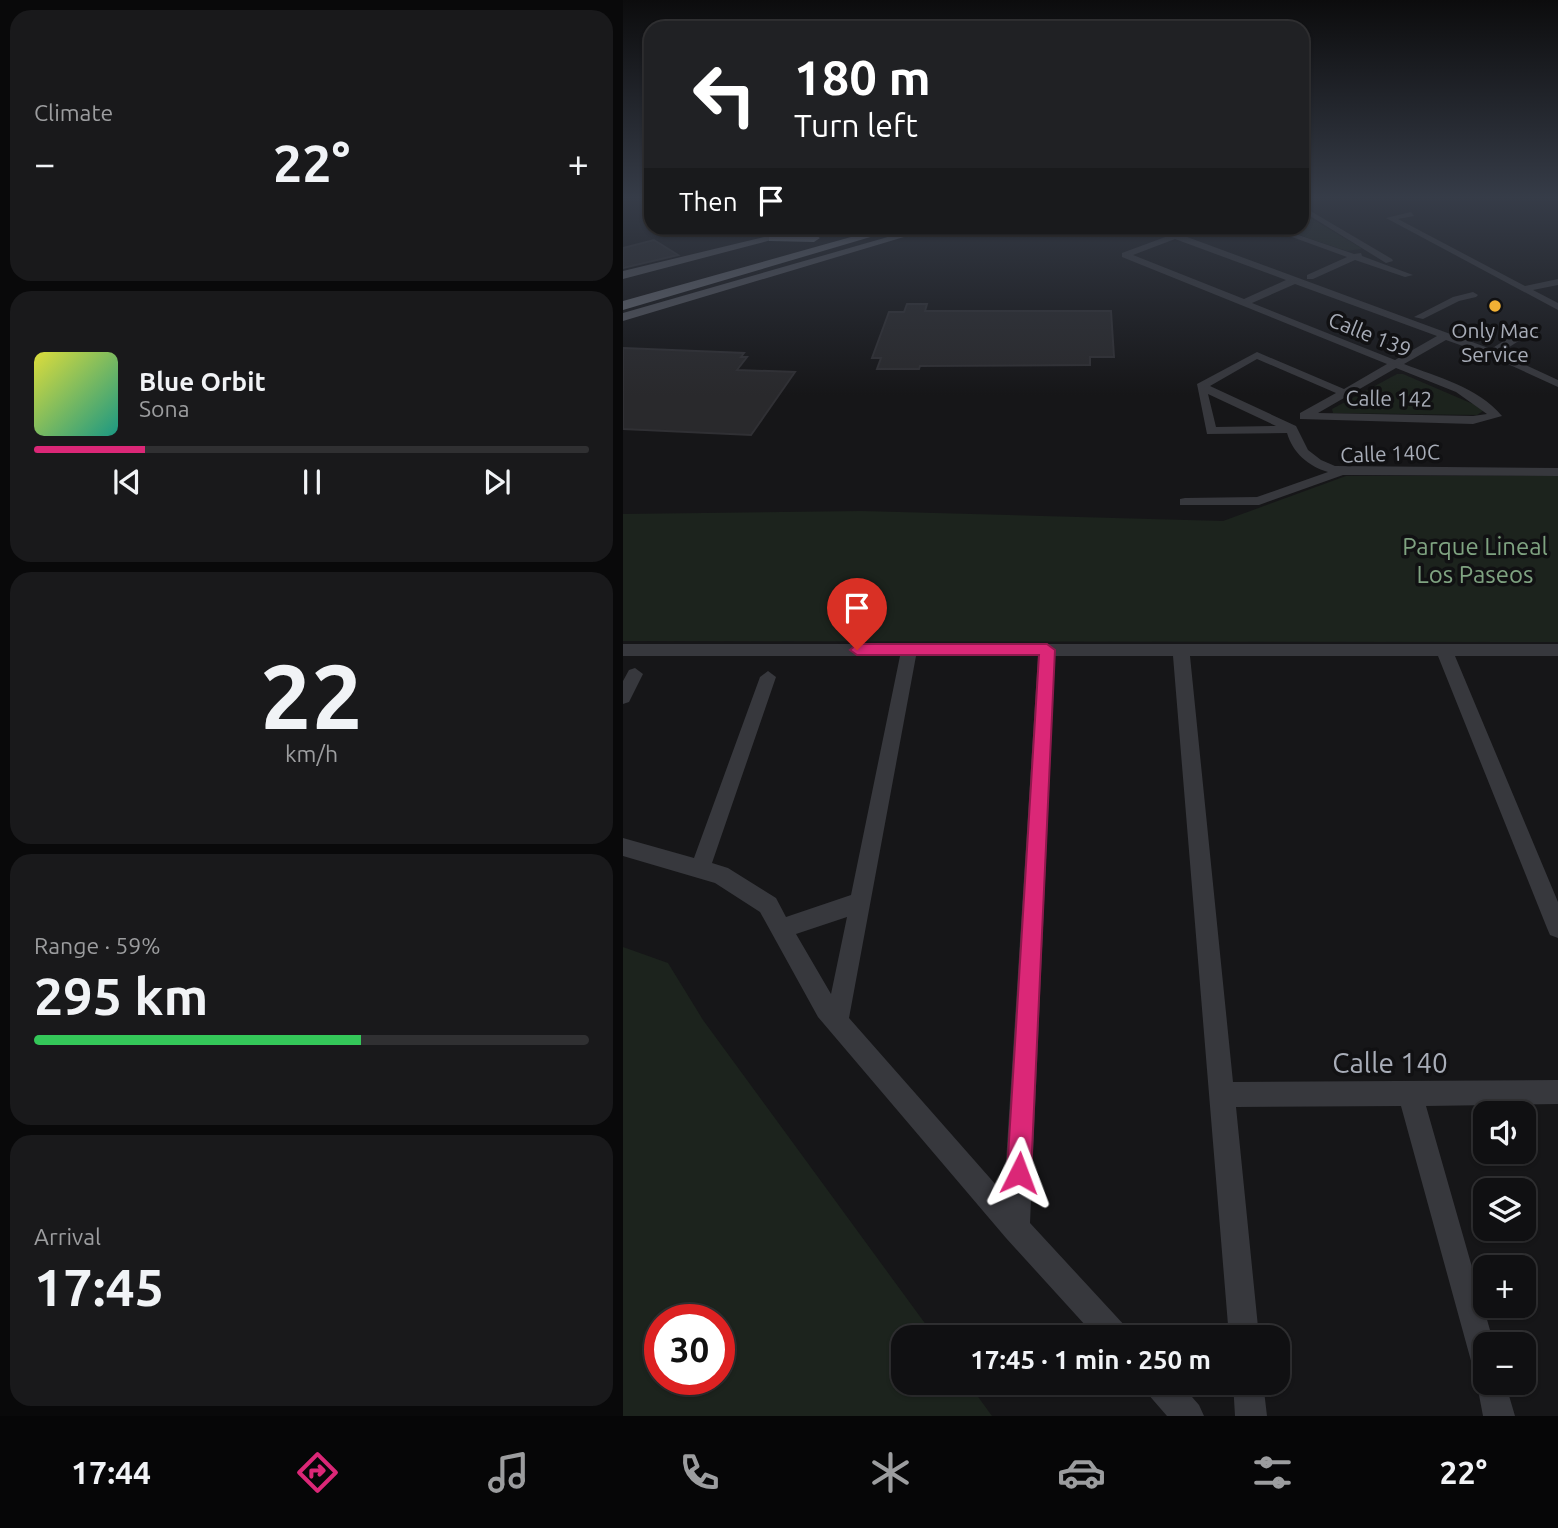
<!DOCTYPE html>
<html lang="en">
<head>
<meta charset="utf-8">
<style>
  :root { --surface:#101012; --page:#19191b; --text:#f1f3f6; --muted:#9c9d9f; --line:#303032; --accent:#db2777 }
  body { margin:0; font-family:Ubuntu,sans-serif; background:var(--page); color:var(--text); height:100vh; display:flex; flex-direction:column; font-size:26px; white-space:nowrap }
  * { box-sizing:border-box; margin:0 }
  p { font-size:23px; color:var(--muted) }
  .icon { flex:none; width:38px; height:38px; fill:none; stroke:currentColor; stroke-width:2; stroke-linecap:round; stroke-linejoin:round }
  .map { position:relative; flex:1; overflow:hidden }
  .details { display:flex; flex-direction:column; gap:10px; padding:10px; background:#09090a; width:623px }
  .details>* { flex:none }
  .top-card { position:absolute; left:21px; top:21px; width:665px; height:214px; border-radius:21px; box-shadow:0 2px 5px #0004,0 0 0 2px var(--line); background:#202124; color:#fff; overflow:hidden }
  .controls { position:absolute; left:850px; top:1101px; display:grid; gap:14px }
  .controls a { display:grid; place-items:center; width:63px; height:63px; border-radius:14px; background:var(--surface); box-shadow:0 2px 5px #0004,0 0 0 2px var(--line); font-size:35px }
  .speed { position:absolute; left:21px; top:1304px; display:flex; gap:14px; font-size:35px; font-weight:700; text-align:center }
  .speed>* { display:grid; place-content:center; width:91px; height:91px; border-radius:50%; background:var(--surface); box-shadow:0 2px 5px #0004,0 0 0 2px var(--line); line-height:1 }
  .speed .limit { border:10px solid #d22; background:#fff; color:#111 }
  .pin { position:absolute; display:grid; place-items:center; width:60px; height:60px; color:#fff; margin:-72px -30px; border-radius:50% 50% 50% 0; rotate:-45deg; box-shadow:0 0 7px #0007 }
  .pin .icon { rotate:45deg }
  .me { position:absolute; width:77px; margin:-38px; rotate:3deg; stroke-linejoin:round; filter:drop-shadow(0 0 5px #0008) }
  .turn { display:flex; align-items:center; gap:24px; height:147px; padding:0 35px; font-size:32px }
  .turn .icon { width:91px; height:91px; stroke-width:2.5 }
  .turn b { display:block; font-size:49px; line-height:60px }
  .then { display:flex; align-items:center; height:66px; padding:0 35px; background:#0003; gap:14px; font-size:26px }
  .big { font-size:52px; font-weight:700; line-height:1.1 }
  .details .card { flex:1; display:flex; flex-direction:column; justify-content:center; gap:10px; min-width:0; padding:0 24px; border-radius:21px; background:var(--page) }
  .details .dial { align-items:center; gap:0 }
  .dial b { font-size:91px; line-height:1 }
  .song { display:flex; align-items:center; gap:21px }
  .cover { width:84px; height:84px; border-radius:10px; background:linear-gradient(135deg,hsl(60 70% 55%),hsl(170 70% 35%)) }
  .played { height:7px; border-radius:4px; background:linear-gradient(90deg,var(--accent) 20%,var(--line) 20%) }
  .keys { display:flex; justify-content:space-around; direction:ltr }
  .heat { display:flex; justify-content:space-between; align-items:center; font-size:38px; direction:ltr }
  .charge { height:10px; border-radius:5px; background:linear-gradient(90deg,#34c759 59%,var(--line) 0) }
  .trip { position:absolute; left:268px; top:1325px; width:399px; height:70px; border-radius:21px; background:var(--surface); box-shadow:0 2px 5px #0004,0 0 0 2px var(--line); font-weight:700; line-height:70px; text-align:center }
  .tabs { display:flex; height:112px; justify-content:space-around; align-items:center; background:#060607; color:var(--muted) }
  .tabs .icon { width:49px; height:49px }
  .tabs .selected { color:var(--accent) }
  .tabs b { font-size:32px; color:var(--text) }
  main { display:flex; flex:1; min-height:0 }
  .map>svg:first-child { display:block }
  .green { fill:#1c231d; fill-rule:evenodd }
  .building { fill:#29292c; stroke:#303034; stroke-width:2 }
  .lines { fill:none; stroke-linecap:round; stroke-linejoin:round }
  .minor { fill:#37383d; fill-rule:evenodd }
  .major { fill:#53555c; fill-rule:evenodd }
  .highway { fill:#63666e; fill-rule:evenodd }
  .route { fill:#db2777; stroke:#8e194d; stroke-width:2 }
  .poi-dot { fill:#f2b134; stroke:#111113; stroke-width:2.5 }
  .labels { text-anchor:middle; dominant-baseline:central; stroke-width:7; stroke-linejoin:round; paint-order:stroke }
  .far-poi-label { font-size:21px; fill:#a8adb8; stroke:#111113 }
  .far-street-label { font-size:21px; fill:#a8adb8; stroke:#111113 }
  .park-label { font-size:24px; fill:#7fa381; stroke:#111113 }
  .near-street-label { font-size:28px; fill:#a8adb8; stroke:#111113 }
</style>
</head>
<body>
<main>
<section class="details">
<div class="card"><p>Climate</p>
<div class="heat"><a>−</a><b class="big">22°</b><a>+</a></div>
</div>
<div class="card">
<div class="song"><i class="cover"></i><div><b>Blue Orbit</b><p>Sona</p></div></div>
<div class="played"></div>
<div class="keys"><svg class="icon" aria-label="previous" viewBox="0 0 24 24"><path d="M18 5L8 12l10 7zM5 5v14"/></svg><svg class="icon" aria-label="pause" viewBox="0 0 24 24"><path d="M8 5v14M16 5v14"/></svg><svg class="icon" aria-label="next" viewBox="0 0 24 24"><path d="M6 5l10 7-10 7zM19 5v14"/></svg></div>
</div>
<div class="card dial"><b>22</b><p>km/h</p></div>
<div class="card"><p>Range · 59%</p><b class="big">295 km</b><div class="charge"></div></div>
<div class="card"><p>Arrival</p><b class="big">17:45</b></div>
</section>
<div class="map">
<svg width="935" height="1416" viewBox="0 0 935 1416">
  <rect width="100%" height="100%" fill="#161618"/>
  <path class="green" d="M679 213 738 248V249L724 251 655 228H679Z
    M774 374H780L857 407 860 411 854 415 710 413 709 409Z
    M723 476H935V642L0 641V514L239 511 600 521Z
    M0 947 45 963 80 1020 312 1337H280V1382L345 1383 369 1416H0ZM37 1320H96V1379H37Z"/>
  <path class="building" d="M31 240 55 255 0 268V248Z
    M284 304H304L302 311H488L491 357H467V365L297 366 296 369H254L258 358H249L266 312H281Z
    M0 348 121 353 118 357H124L114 370 172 372 128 435 0 429Z"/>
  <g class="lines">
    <path class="minor" d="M679 206 769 259 770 261 763 263 679 211Z
      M788 212 791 216 775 219 902 286 935 279V285L910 290 935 303V310L763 218Z
      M526 228H536L556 234 868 349 898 330 916 329V333L905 335 877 353 935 380V387L865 355 823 340 781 364C814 377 855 387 879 416L850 424 677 419V413L713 393 634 359 587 386 673 426 685 450 698 460 712 466 935 468V476L720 475 636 505H557V499L562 498 634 497 705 472C685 466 670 453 664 433L584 434 574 384 634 352 721 389 764 364 499 257V253L545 236ZM552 239 663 280 621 299 510 255ZM672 284 814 336 772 360 629 303ZM773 368 833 392 864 414 850 416 695 413ZM585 394 653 426 593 427Z
      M572 228H583L567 235 563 232Z
      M644 228H655L731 254 738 253 739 256 790 275 782 277 732 260 690 279H684V275L724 257Z
      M850 292 855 295 853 297 836 301 800 319 791 317 830 297Z
      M0 644H935V656H832L935 902V938L927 935 924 928 815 656H567L610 1082 935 1080V1104L803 1106 871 1344H863V1382H882L892 1416H860L853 1379 778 1106 613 1107 636 1337H606L550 656H432L407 1223 503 1327 508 1337H473L383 1238 195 1017 137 912 92 883 0 856V838L71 858 137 677 145 671 153 677 89 863 105 868 153 898 163 917 228 895 277 656H0ZM293 656H415L381 1194 226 1018ZM224 917 208 994 173 934Z
      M12 668 20 674 6 702 0 704V681L6 670Z
      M520 1382H556L576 1405 581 1416H544L524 1393Z
      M610 1382H640L644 1416H612Z"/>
    <path class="major" d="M178 228H194L0 279V271Z
      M296 228H311L0 321V313Z"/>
    <path class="highway" d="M260 228H278L0 310V301Z
      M150 234H191L197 238 191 242 146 241V235Z"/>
  </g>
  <linearGradient id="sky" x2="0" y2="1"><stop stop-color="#0c0c0d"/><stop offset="0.5" stop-color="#363c48"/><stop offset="1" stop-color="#363c48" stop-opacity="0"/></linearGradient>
  <rect width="935" height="395" fill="url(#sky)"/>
  <path class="route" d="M234 644H424L432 650 408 1173 404 1181 396 1185 387 1181 384 1173 416 655H234L227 650Z"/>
  <circle class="poi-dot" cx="872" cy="306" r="7"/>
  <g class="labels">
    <g class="far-poi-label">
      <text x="872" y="330">Only Mac<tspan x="872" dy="24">Service</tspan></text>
    </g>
    <g class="far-street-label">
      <text transform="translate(747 334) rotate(22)">Calle 139</text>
      <text transform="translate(766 398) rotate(1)">Calle 142</text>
      <text transform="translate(767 453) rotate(-2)">Calle 140C</text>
    </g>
    <g class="park-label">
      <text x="852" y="546">Parque Lineal<tspan x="852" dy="28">Los Paseos</tspan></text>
    </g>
    <g class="near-street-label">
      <text x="767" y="1062">Calle 140</text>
    </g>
  </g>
</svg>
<div class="controls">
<a><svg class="icon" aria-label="sound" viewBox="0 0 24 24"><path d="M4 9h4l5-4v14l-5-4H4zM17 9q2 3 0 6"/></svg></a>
<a><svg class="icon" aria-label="layers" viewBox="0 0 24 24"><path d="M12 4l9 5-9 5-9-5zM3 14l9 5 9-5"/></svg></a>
<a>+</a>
<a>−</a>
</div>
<div class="speed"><div class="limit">30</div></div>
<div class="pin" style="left:234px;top:650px;background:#d93025"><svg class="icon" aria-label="arrive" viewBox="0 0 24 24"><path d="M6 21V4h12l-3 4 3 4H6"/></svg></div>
<svg class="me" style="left:396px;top:1173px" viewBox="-20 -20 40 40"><path d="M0-17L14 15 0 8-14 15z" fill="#db2777" stroke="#fff" stroke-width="4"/></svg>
<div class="trip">17:45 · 1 min · 250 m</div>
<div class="top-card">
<div class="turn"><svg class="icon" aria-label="left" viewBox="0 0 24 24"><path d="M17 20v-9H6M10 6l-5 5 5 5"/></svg><div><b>180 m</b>Turn left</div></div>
<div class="then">Then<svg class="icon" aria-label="arrive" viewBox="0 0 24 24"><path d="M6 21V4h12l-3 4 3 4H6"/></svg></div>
</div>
</div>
</main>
<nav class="tabs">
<b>17:44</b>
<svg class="icon selected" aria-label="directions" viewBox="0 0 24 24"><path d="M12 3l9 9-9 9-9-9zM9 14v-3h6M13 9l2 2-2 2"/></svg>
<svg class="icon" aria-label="music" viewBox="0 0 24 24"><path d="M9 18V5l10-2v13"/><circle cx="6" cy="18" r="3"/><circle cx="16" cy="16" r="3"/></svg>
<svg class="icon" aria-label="phone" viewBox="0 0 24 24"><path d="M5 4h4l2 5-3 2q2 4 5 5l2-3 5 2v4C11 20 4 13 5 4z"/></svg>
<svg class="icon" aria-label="climate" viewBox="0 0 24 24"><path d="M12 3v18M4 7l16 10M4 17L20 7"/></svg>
<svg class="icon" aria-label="car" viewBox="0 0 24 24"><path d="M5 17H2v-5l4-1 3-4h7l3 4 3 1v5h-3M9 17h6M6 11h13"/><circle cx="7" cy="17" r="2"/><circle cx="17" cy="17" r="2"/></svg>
<svg class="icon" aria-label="filters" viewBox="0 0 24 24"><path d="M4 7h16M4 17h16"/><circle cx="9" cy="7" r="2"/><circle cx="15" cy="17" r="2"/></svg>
<b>22°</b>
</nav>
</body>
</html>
